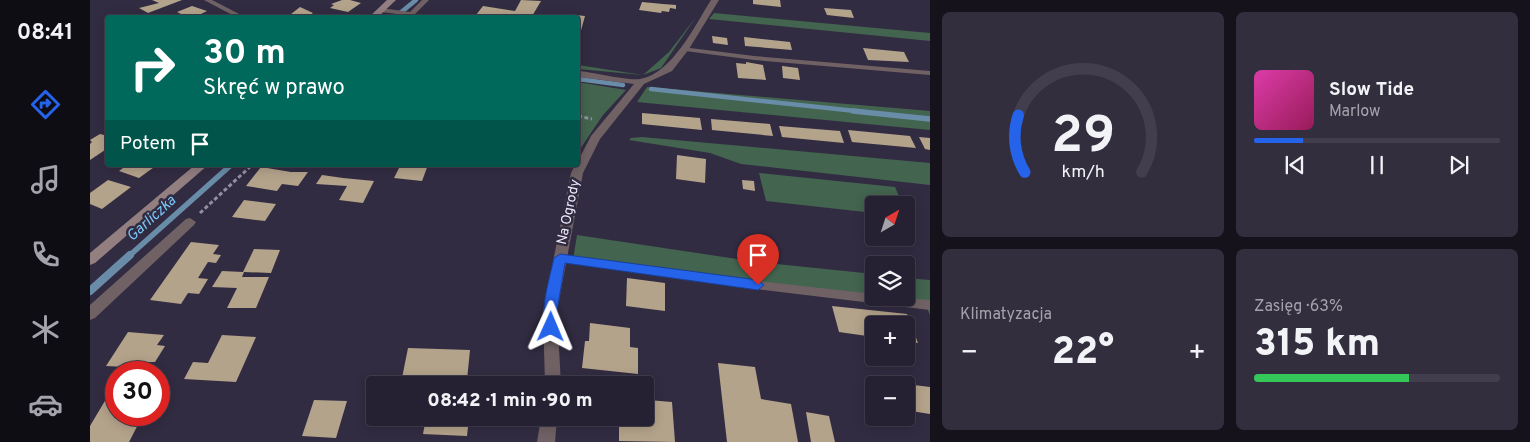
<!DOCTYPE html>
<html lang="pl">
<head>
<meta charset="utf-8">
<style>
  :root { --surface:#262132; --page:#322e3e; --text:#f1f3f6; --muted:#a4a3ac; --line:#423e4d; --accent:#2563eb }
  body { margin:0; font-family:Overpass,sans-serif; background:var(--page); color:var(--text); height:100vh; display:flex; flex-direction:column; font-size:19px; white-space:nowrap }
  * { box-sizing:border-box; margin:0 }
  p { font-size:16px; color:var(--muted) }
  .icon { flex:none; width:28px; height:28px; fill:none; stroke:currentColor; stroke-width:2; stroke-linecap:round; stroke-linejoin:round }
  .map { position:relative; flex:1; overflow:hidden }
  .drawer { display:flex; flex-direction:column; gap:12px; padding:12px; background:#15121c; width:600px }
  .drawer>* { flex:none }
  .banner { position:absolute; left:15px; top:15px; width:475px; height:152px; border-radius:5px; box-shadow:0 2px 12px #0003,0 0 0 1px var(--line); background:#00695c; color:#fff; overflow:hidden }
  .needle { width:32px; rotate:39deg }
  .tools { position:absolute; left:775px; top:196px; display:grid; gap:10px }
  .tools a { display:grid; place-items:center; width:50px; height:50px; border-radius:5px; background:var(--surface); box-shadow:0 2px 12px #0003,0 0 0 1px var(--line); font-size:25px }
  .speed { position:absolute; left:15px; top:361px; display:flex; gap:10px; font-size:25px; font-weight:700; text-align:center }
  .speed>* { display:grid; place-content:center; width:65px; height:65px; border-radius:50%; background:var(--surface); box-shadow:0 2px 12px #0003,0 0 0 1px var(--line); line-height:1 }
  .speed .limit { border:8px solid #d22; background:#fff; color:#111 }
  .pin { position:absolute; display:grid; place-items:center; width:42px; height:42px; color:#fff; margin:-51px -21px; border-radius:50% 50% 50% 0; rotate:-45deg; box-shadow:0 0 5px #0007 }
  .pin .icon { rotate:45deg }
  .me { position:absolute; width:55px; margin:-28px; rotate:1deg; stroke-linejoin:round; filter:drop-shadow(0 0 4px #0008) }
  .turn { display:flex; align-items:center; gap:18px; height:105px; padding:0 15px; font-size:22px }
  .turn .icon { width:65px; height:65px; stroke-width:2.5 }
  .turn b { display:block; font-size:35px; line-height:42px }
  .then { display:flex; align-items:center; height:48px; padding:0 15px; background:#0003; gap:10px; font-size:19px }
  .big { font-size:38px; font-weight:800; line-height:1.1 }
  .drawer .tile { flex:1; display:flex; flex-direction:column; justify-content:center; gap:8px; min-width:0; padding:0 18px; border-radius:8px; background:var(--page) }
  .drawer .dial { align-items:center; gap:0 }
  .dial svg { height:130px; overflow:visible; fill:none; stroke:var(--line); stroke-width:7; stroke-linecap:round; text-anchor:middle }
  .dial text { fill:var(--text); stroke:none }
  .song { display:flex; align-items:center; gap:15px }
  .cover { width:60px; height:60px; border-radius:8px; background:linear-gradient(135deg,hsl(320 70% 55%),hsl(330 70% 35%)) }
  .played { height:5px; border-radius:2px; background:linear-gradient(90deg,var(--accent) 20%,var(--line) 20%) }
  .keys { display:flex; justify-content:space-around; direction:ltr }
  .heat { display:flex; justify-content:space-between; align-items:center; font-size:28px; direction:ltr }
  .charge { height:8px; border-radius:4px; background:linear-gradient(90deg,#34c759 63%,var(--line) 0) }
  .drawer .tiles { flex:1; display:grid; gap:12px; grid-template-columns:repeat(2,1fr) }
  .trip { position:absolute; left:276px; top:376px; width:288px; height:50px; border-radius:5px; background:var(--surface); box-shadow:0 2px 12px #0003,0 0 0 1px var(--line); font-weight:800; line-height:50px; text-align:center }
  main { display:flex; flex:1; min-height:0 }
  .tab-bar { display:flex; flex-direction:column; width:90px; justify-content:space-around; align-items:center; background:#0f0d14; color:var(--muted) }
  .tab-bar .icon { width:35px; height:35px }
  .tab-bar .selected { color:var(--accent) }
  .tab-bar b { font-size:22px; color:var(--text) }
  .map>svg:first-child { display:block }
  .green { fill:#43644e }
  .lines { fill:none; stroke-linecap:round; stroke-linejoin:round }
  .stream-far2 { stroke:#698ca8; stroke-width:4.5 }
  .stream-far1 { stroke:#698ca8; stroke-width:5.5 }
  .stream { stroke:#698ca8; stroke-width:8 }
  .building { fill:#b4a38b }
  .path { stroke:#938fa1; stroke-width:3; stroke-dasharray:4 2.5; stroke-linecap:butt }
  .service { fill:#706264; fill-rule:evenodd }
  .minor { fill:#706264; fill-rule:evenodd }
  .secondary { fill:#937e80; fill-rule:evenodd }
  .route { fill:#2563eb; stroke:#184099 }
  .labels { text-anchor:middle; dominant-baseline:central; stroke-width:5; stroke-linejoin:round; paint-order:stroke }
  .street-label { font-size:14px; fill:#edeaf9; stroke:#322c42 }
  .water-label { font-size:15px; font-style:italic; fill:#7ac8fe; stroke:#322c42 }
</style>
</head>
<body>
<main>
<nav class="tab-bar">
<b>08:41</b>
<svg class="icon selected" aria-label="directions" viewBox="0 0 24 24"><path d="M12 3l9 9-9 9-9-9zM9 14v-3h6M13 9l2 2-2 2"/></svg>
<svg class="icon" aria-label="music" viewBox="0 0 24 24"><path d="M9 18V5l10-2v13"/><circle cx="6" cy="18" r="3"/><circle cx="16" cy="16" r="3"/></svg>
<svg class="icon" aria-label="phone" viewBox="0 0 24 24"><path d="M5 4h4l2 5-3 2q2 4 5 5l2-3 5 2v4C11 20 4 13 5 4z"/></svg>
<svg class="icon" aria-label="climate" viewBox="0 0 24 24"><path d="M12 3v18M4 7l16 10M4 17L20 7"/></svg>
<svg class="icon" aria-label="car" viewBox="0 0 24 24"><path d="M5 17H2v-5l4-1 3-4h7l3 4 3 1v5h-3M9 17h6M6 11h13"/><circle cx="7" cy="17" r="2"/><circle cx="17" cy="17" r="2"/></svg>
</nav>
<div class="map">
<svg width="840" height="442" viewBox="0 0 840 442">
  <rect width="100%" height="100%" fill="#322c42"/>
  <path class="green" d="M624 13 840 33V41L619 19Z
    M606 17 571 68 553 75 488 69V65L553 75 579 52Z
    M488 82 536 90 513 115 488 152Z
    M557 87 840 111V130L547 102Z
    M552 137 840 163V185L651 164 620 153 539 140 541 138Z
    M669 173 805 187 813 205H784V213L676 201Z
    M487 235 667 262 784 274V298H816V278L840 280V315L835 304 649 283 483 260Z"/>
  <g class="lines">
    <path class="stream-far2" d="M304 18 326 0
      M488 79 533 85
      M561 89 775 112"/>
    <path class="stream-far1" d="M763 111 840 119
      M39 256 141 165"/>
    <path class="stream" d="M0 291 40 255"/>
  </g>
  <path class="building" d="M62 0H92L58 13 49 8 69 3Z
    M252 0H260L271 3 258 12 240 8 244 5 241 4Z
    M431 0 451 1 441 18H405L386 15 393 6 425 11Z
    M663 0H690L691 7 663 4Z
    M552 2 573 4 586 5V9L580 8 579 12 572 11 571 13 549 10Z
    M102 6 117 11 103 18H87L93 15 87 12Z
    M210 7 223 13 216 18H196Z
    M734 8 761 10 764 18 737 15Z
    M476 14 495 16 490 34H488V18H475Z
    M622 36 637 38 638 45 623 43Z
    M654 37 700 42 702 50 655 46Z
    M773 48 814 52 819 62 778 60Z
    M656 62 673 65 676 80 648 78 646 63 656 64Z
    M692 66 708 68 710 80 693 78Z
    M552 113 610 118 612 130 552 124Z
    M621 119 680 124 683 136 622 130Z
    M689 126 750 131 754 143 692 137Z
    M758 130 820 136 826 148 762 142Z
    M10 134 18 136V148L0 160V144L2 142 0 140Z
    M829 137 840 138V150L835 149Z
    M587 155 616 159 615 183 586 179Z
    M37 165H67L49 178 29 171Z
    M292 165H338L332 181 304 178 309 168Z
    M171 167 201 172H218L208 186 192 184 187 191 156 186Z
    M232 175 253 178 284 181 273 203 249 200 257 186 226 184Z
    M18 180 41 187 12 209 0 204V193Z
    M652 180 664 181 665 191 653 189Z
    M154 200 186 204 175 221 142 217Z
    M101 242 129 245 123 254 131 255 126 263 118 262 108 278 118 279 109 294 98 293 91 304 60 300Z
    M164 249 190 250 181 273 154 272 152 277H179L166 308H137L147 288 122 287 132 271 153 272Z
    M537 278 575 283V311L536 306Z
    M742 306 817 314 828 343 816 341V325H784V337L749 332Z
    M500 323 540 328V347L548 348V374L492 368 495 341H499Z
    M38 332 74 335 67 345 75 346 65 362H57L54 368 16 366Z
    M132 335 166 337 146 382 94 379 103 362 118 363Z
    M318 348 380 350 377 380 312 378Z
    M628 363 665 367 671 399 701 404 708 442H637Z
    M816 384 840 387V414L821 411 816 395Z
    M16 399H26V415H53L39 442H0V426Z
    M224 400 257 401 246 438 212 436Z
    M558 400 582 402 585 442 529 441V418H555V405H558Z
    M716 412 739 416 745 442H721Z
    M336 418H379L377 436 333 434Z"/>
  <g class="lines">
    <path class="path" d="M488 116 502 119
      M110 213 162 165"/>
    <path class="service" d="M114 0H122L157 18H148Z
      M332 0H339L321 18H314L316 15 291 12 288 10 291 8 320 12Z
      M592 47 664 56 840 71V75L664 60 595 51H592Z
      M470 254 649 279 784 294V298H814L840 300V310L649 287 470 262 466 261 465 258 466 255Z"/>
    <path class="minor" d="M621 0H629L599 49 582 71 554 84 510 139 493 173 467 311 471 385H455L453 311 481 173 485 165H488V161L501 136 544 84 488 77V71C503 72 537 81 550 79 582 74 605 25 621 0Z
      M100 218 106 222 104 225 5 318 0 320V305L96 219Z
      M451 418H467L465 442H447Z"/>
    <path class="secondary" d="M297 0H306L287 18H278Z
      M105 165H118L5 263 0 265V253Z"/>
  </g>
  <path class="route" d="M470 254 668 280 674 285 668 290 475 263 467 311 468 327 466 331H457C448 314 460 277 464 258Z"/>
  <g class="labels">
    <g class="street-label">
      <text transform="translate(479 212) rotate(-78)">Na Ogrody</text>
    </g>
    <g class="water-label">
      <text transform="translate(62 219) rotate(-42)">Garliczka</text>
    </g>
  </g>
</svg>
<div class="tools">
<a><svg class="needle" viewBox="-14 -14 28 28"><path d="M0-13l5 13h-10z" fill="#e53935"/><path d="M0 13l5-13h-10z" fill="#a4a3ac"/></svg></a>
<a><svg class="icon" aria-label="layers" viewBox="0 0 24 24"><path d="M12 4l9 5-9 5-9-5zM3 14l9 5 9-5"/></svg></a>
<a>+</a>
<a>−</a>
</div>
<div class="speed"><div class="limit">30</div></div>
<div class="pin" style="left:668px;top:285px;background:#d93025"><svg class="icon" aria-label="arrive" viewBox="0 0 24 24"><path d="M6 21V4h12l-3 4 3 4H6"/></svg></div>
<svg class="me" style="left:461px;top:327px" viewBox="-20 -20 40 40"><path d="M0-17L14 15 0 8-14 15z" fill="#2563eb" stroke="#fff" stroke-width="4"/></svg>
<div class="trip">08:42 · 1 min · 90 m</div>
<div class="banner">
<div class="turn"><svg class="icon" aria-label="right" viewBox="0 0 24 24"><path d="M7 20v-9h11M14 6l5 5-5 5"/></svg><div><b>30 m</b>Skręć w prawo</div></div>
<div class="then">Potem<svg class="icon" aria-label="arrive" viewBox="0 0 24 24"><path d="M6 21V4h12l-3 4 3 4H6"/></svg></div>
</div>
</div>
<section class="drawer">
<div class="tiles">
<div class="tile dial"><svg viewBox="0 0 100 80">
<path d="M14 69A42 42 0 1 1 86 69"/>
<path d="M14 69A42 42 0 0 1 10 34" stroke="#2563eb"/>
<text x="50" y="56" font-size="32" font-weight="700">29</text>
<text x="50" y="72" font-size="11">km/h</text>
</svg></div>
<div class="tile">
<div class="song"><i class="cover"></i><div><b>Slow Tide</b><p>Marlow</p></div></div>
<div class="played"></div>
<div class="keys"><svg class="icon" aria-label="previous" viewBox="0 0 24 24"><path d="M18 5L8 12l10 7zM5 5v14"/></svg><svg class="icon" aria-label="pause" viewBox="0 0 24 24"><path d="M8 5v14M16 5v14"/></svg><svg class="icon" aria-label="next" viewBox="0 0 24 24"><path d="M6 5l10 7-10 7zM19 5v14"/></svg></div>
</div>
<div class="tile"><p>Klimatyzacja</p>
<div class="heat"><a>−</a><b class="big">22°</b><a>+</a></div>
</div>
<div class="tile"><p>Zasięg · 63%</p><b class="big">315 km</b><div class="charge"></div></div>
</div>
</section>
</main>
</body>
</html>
